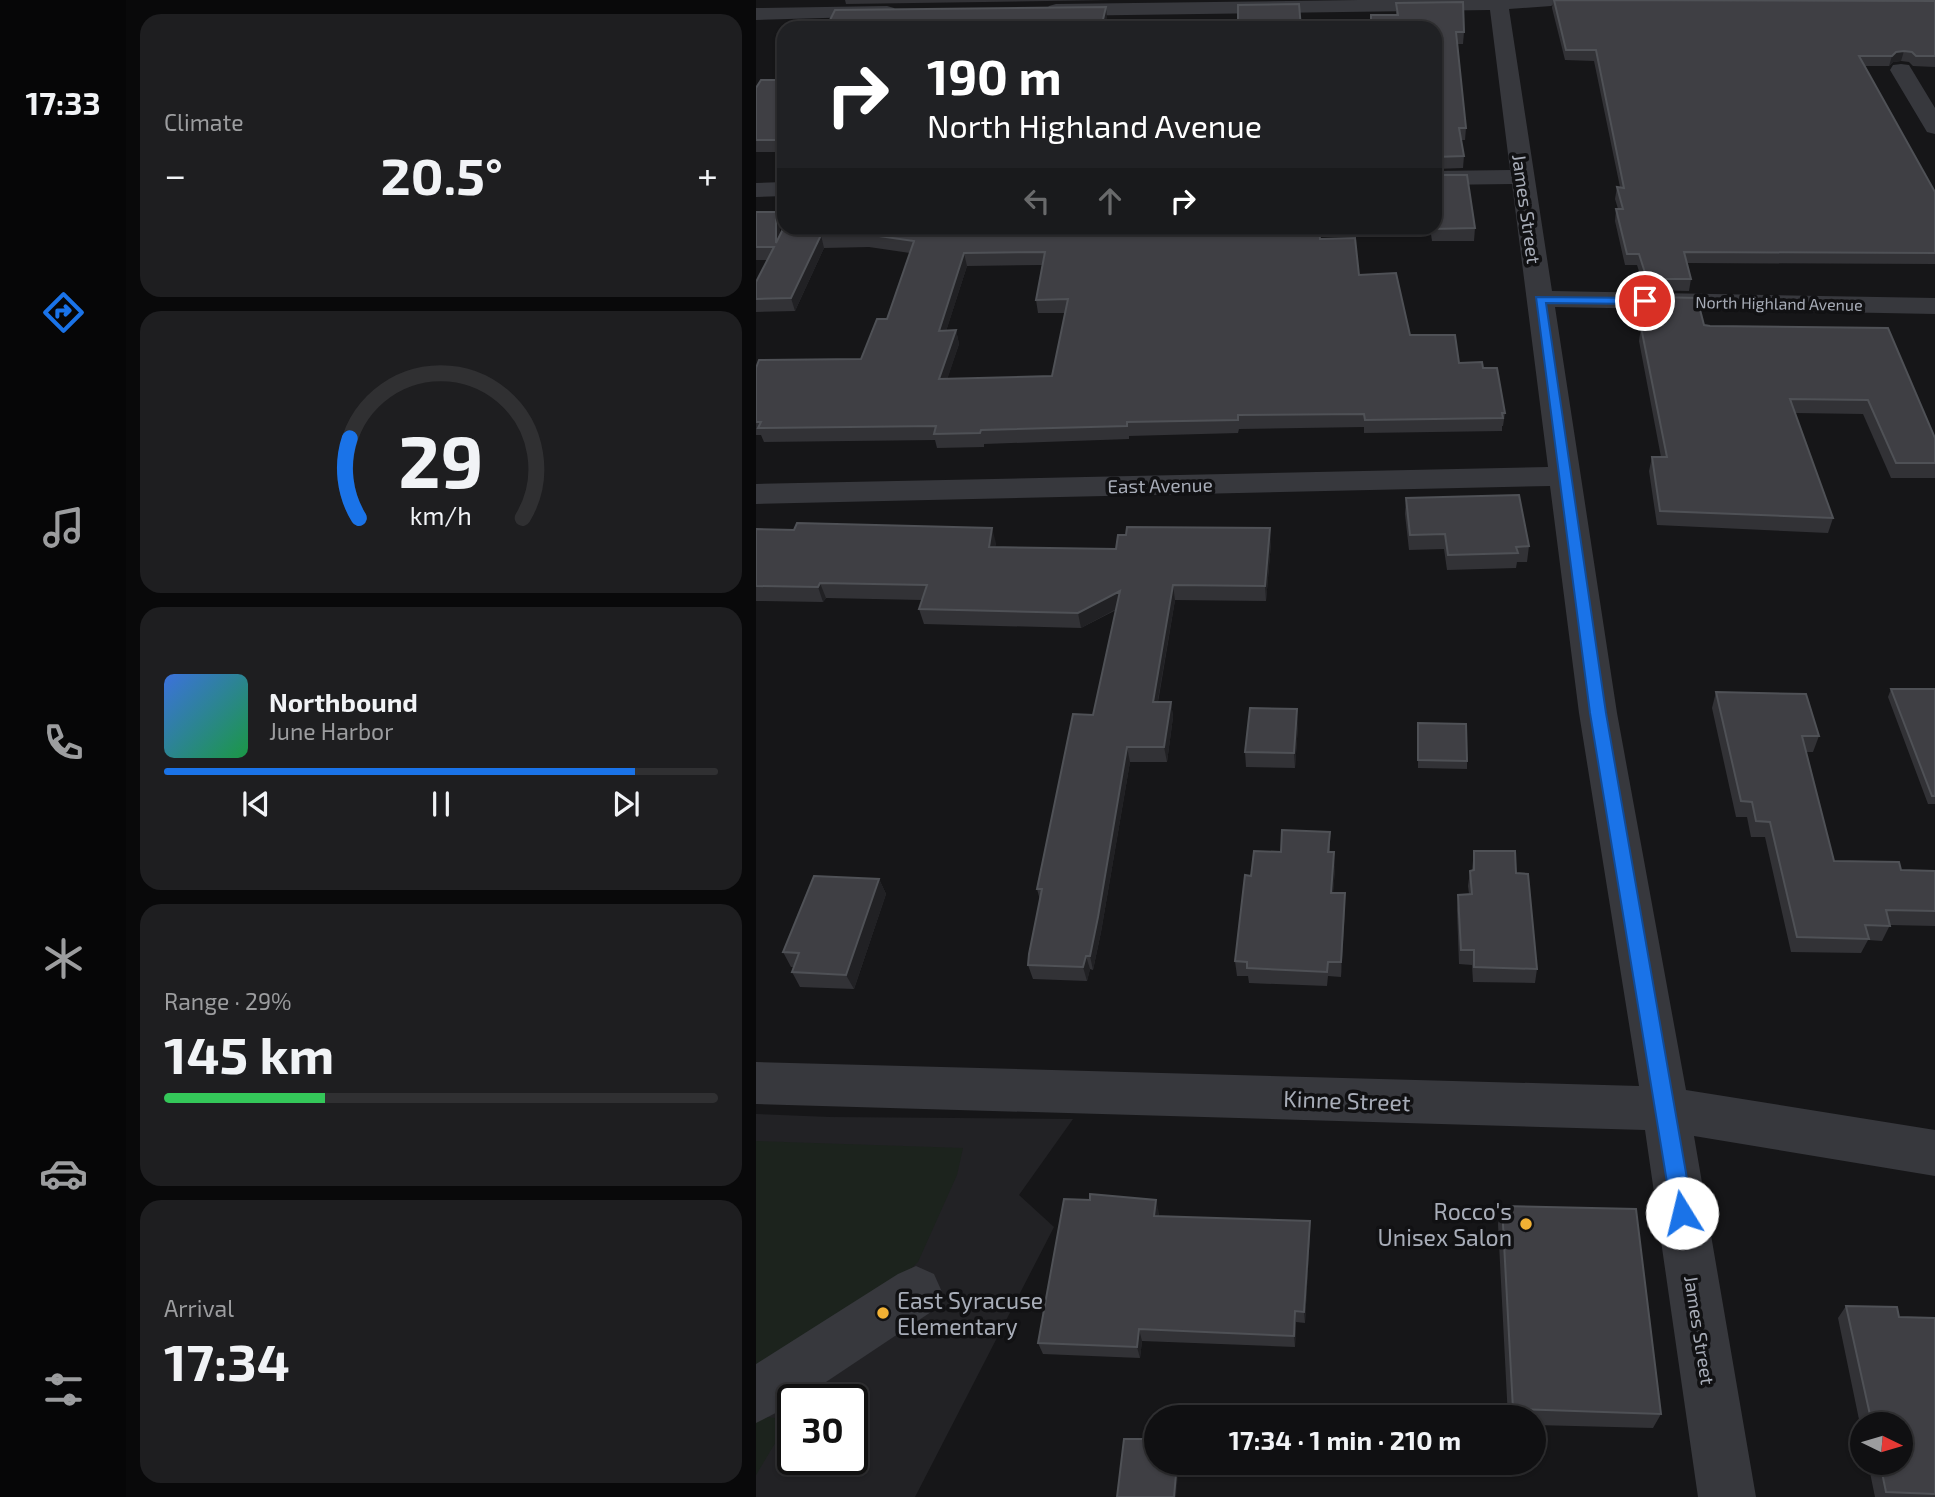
<!DOCTYPE html>
<html lang="en">
<head>
<meta charset="utf-8">
<style>
  :root { --surface:#101012; --page:#1e1e20; --text:#f1f3f6; --muted:#9c9d9f; --line:#303032; --accent:#1a73e8 }
  body { margin:0; font-family:"Exo 2",sans-serif; background:var(--page); color:var(--text); height:100vh; display:flex; flex-direction:column; font-size:26px; white-space:nowrap }
  * { box-sizing:border-box; margin:0 }
  p { font-size:23px; color:var(--muted) }
  .icon { flex:none; width:38px; height:38px; fill:none; stroke:currentColor; stroke-width:2; stroke-linecap:round; stroke-linejoin:round }
  .map { position:relative; flex:1; overflow:hidden }
  .sheet { display:flex; flex-direction:column; gap:14px; padding:14px; background:#09090a; width:630px }
  .sheet>* { flex:none }
  .guide { position:absolute; left:21px; top:21px; width:665px; height:214px; border-radius:21px; box-shadow:0 2px 5px #0004,0 0 0 2px var(--line); background:#202124; color:#fff; overflow:hidden }
  .needle { width:46px; rotate:95deg }
  .tools { position:absolute; left:1094px; top:1412px; display:grid; gap:14px }
  .tools a { display:grid; place-items:center; width:63px; height:63px; border-radius:50%; background:var(--surface); box-shadow:0 2px 5px #0004,0 0 0 2px var(--line); font-size:35px }
  .speed { position:absolute; left:21px; top:1384px; display:flex; gap:14px; font-size:35px; font-weight:700; text-align:center }
  .speed>* { display:grid; place-content:center; width:91px; height:91px; border-radius:50%; background:var(--surface); box-shadow:0 2px 5px #0004,0 0 0 2px var(--line); line-height:1 }
  .speed .limit { border:4px solid #111; border-radius:10px; background:#fff; color:#111 }
  .pin { position:absolute; display:grid; place-items:center; width:60px; height:60px; color:#fff; margin:-30px; border:4px solid #fff; border-radius:50%; box-shadow:0 2px 7px #0007 }
  .me { position:absolute; width:77px; margin:-38px; rotate:351deg; stroke-linejoin:round; filter:drop-shadow(0 0 5px #0008) }
  .turn { display:flex; align-items:center; gap:24px; height:147px; padding:0 35px; font-size:32px }
  .turn .icon { width:91px; height:91px; stroke-width:2.5 }
  .turn b { display:block; font-size:49px; line-height:60px }
  .lanes { display:flex; align-items:center; height:66px; padding:0 35px; background:#0003; justify-content:center; gap:35px; direction:ltr }
  .lanes .off { opacity:.35 }
  .big { font-size:52px; font-weight:700; line-height:1.1 }
  .sheet .tile { flex:1; display:flex; flex-direction:column; justify-content:center; gap:10px; min-width:0; padding:0 24px; border-radius:21px; background:var(--page) }
  .sheet .dial { align-items:center; gap:0 }
  .dial svg { height:182px; overflow:visible; fill:none; stroke:var(--line); stroke-width:7; stroke-linecap:round; text-anchor:middle }
  .dial text { fill:var(--text); stroke:none }
  .song { display:flex; align-items:center; gap:21px }
  .cover { width:84px; height:84px; border-radius:10px; background:linear-gradient(135deg,hsl(220 70% 55%),hsl(140 70% 35%)) }
  .played { height:7px; border-radius:4px; background:linear-gradient(90deg,var(--accent) 85%,var(--line) 85%) }
  .keys { display:flex; justify-content:space-around; direction:ltr }
  .heat { display:flex; justify-content:space-between; align-items:center; font-size:38px; direction:ltr }
  .charge { height:10px; border-radius:5px; background:linear-gradient(90deg,#34c759 29%,var(--line) 0) }
  .trip { position:absolute; left:388px; top:1405px; width:402px; height:70px; border-radius:35px; background:var(--surface); box-shadow:0 2px 5px #0004,0 0 0 2px var(--line); font-weight:700; line-height:70px; text-align:center }
  main { display:flex; flex:1; min-height:0 }
  .tabs { display:flex; flex-direction:column; width:126px; justify-content:space-around; align-items:center; background:#060607; color:var(--muted) }
  .tabs .icon { width:49px; height:49px }
  .tabs .active { color:var(--accent) }
  .tabs b { font-size:32px; color:var(--text) }
  .map>svg:first-child { display:block }
  .built { fill:#222225; fill-rule:evenodd }
  .green { fill:#1c231d }
  .lines { fill:none; stroke-linecap:round; stroke-linejoin:round }
  .minor { fill:#37383d; fill-rule:evenodd }
  .wall { fill:#323236; fill-rule:evenodd }
  .shaded-wall { fill:#212124 }
  .building { fill:#3f3f44; stroke:#4f5156; stroke-width:2; fill-rule:evenodd }
  .route { fill:#1a73e8; stroke:#114b97; stroke-width:2 }
  .poi-dot { fill:#f2b134; stroke:#111113; stroke-width:2.5 }
  .labels { text-anchor:middle; dominant-baseline:central; stroke-width:7; stroke-linejoin:round; paint-order:stroke }
  .far-street-label { font-size:16px; fill:#a8adb8; stroke:#111113 }
  .street-label { font-size:19px; fill:#a8adb8; stroke:#111113 }
  .near-street-label { font-size:23px; fill:#a8adb8; stroke:#111113 }
  .near-poi-label { font-size:23px; fill:#a8adb8; stroke:#111113; text-anchor:end }
</style>
</head>
<body>
<main>
<nav class="tabs">
<b>17:33</b>
<svg class="icon active" aria-label="directions" viewBox="0 0 24 24"><path d="M12 3l9 9-9 9-9-9zM9 14v-3h6M13 9l2 2-2 2"/></svg>
<svg class="icon" aria-label="music" viewBox="0 0 24 24"><path d="M9 18V5l10-2v13"/><circle cx="6" cy="18" r="3"/><circle cx="16" cy="16" r="3"/></svg>
<svg class="icon" aria-label="phone" viewBox="0 0 24 24"><path d="M5 4h4l2 5-3 2q2 4 5 5l2-3 5 2v4C11 20 4 13 5 4z"/></svg>
<svg class="icon" aria-label="climate" viewBox="0 0 24 24"><path d="M12 3v18M4 7l16 10M4 17L20 7"/></svg>
<svg class="icon" aria-label="car" viewBox="0 0 24 24"><path d="M5 17H2v-5l4-1 3-4h7l3 4 3 1v5h-3M9 17h6M6 11h13"/><circle cx="7" cy="17" r="2"/><circle cx="17" cy="17" r="2"/></svg>
<svg class="icon" aria-label="filters" viewBox="0 0 24 24"><path d="M4 7h16M4 17h16"/><circle cx="9" cy="7" r="2"/><circle cx="15" cy="17" r="2"/></svg>
</nav>
<section class="sheet">
<div class="tile"><p>Climate</p>
<div class="heat"><a>−</a><b class="big">20.5°</b><a>+</a></div>
</div>
<div class="tile dial"><svg viewBox="0 0 100 80">
<path d="M14 69A42 42 0 1 1 86 69"/>
<path d="M14 69A42 42 0 0 1 10 34" stroke="#1a73e8"/>
<text x="50" y="56" font-size="32" font-weight="700">29</text>
<text x="50" y="72" font-size="11">km/h</text>
</svg></div>
<div class="tile">
<div class="song"><i class="cover"></i><div><b>Northbound</b><p>June Harbor</p></div></div>
<div class="played"></div>
<div class="keys"><svg class="icon" aria-label="previous" viewBox="0 0 24 24"><path d="M18 5L8 12l10 7zM5 5v14"/></svg><svg class="icon" aria-label="pause" viewBox="0 0 24 24"><path d="M8 5v14M16 5v14"/></svg><svg class="icon" aria-label="next" viewBox="0 0 24 24"><path d="M6 5l10 7-10 7zM19 5v14"/></svg></div>
</div>
<div class="tile"><p>Range · 29%</p><b class="big">145 km</b><div class="charge"></div></div>
<div class="tile"><p>Arrival</p><b class="big">17:34</b></div>
</section>
<div class="map">
<svg width="1179" height="1497" viewBox="0 0 1179 1497">
  <rect width="100%" height="100%" fill="#161618"/>
  <path class="built" d="M0 1114 74 1117 317 1119 263 1195 298 1227 159 1497H0ZM37 1400H96V1460H37Z"/>
  <path class="green" d="M0 1141 207 1148 201 1175 162 1262 134 1289 127 1285 119 1289 0 1371Z
    M4 1416 33 1420 0 1475V1417Z"/>
  <g class="lines">
    <path class="minor" d="M603 0H805L795 6 753 9 796 291 1179 298V314L799 307 861 713 930 1090 1179 1130V1176L938 1136 1000 1497H942L889 1130 0 1104V1062L883 1086 823 713 794 486 0 504V484L792 467 756 184 679 185V171L754 170 734 10 300 16 293 14 290 10 293 6 300 4Z
      M131 6 138 8 141 12 138 16 0 20V8Z
      M1145 64 1153 65 1179 108V134L1171 132 1134 70 1137 65Z
      M28 182V196L0 197V183Z
      M160 1266 178 1274 186 1292 178 1310 43 1400H37V1404L0 1423V1364L142 1274Z"/>
  </g>
  <path class="wall" d="M89 0H356L90 4Z
    M797 0 1179 1V67L1157 66 1153 62 1145 61 1137 62 1133 66H1109L1179 192V264L931 263 935 279 933 291 889 290 881 265H869L859 221 860 209H862L859 199 861 187H864L838 61 809 60 796 8Z
    M640 3 708 32 707 44H701L710 128 709 140H705L708 156 707 168 679 169V28L640 15Z
    M28 80V152H0V88Z
    M0 212 24 225V235L28 227 564 239 603 275 654 335 703 363 727 368 749 413 747 426H746V431L608 433V427L483 429 482 433 373 436V439L228 444V447L181 448 179 440 8 442 5 435H0V368L105 359 131 319 154 253 113 247 68 248 39 311 0 312V282L11 260H0ZM286 265 280 300 282 313H309L296 376 191 379 203 344 200 330 190 331 211 266Z
    M674 228H719L718 241H676Z
    M898 297 948 325 954 326 1132 328 1179 438V478H1135L1107 414 1039 413 1077 518 1072 533 901 525 893 471 896 457H905L883 341 885 327H899L900 325 895 311Z
    M650 498 773 546 771 562H761L760 568 691 570 688 549 653 550 649 514Z
    M0 529 240 543 239 547 360 549 515 543 510 601 419 600 402 702H415L417 717 411 762H374L345 932 337 970 334 969 331 981 277 979 272 965 284 900 281 889 337 715 360 610 325 628 168 624 163 609 166 600 70 598 67 602 0 601Z
    M1135 689H1179V804H1172L1132 697Z
    M960 692 1063 736 1057 752H1050L1078 861 1145 870 1179 871V926L1134 925 1126 941 1112 940 1105 953 1035 952 1009 837H995L991 817H980L956 708Z
    M542 725 539 768 490 767 489 752Z
    M662 731 711 761V769L662 768Z
    M574 832V852L579 868 577 893 589 908 585 977 572 976 571 986 493 983 492 976H481L479 961 525 852Z
    M718 851 760 873 781 969 779 983 717 982 716 965 703 964 701 910 702 895 713 894 712 886 714 871 716 870Z
    M123 879 130 894 98 989 44 987 36 972 38 967H35L27 952Z
    M334 1200 403 1213V1216L554 1233 549 1323 540 1322 539 1347 386 1341 384 1358 287 1354 282 1343Z
    M746 1206 905 1414 897 1428 779 1425V1418H752L742 1224Z
    M1090 1306 1143 1317 1179 1318V1497H1119L1112 1463H1144V1424H1106V1434L1082 1318Z"/>
  <path class="shaded-wall" d="M350 7 351 18 349 28H345Z
    M1148 51 1145 61 1137 62 1133 66 1136 56 1140 52Z
    M20 212 24 225V256L20 243Z
    M65 235 68 248 39 311 35 298Z
    M208 253 211 266 186 344 183 331Z
    M200 330 203 344 187 392 183 379Z
    M236 528 240 543 236 562 233 547Z
    M514 528 515 543 510 601 509 586Z
    M64 583 70 598 67 602 62 587Z
    M417 585 419 600 399 717 397 702Z
    M364 591 366 606 325 628 322 613Z
    M415 702 417 717 411 762 408 747Z
    M541 709 542 725 539 768 538 753Z
    M371 747 374 762 345 932 337 970 334 956Z
    M578 852 579 868 576 908 575 893Z
    M123 879 130 894 98 989 90 975Z
    M589 893V908L585 977V962Z
    M330 956 334 969 331 981 327 967Z
    M400 1200 403 1213 401 1229 398 1216Z
    M554 1221V1233L549 1323 548 1312Z
    M539 1311 540 1322 539 1347 538 1336Z
    M383 1329 386 1341 384 1358 381 1347Z
    M421 1463H423L420 1497H418Z"/>
  <path class="building" d="M798 0 1179 1V56H1160L1156 52 1148 51 1140 52 1136 56H1103L1179 192V253L928 252 935 279H891L883 254H871L860 209H867L861 187 868 188 840 50H810Z
    M707 2 708 32H700L710 128H703L708 156 679 157V28H615V15H642L640 3Z
    M543 4 545 28H482V5Z
    M350 7 345 28H70L79 10Z
    M5 80H28V140H0V88Z
    M679 175H711L719 228 676 229V228H679Z
    M0 212H20V243L28 227 563 228 564 239 599 238 603 275 640 273 654 335H699L703 363 726 362 727 368H741L749 413H746L747 418 609 420 608 414 482 415V420L371 422V426L225 430 224 433 178 434 180 426 2 428 5 422H0V368L3 360 105 359 121 319H131L158 241 109 234 65 235 35 298 0 299V282L18 247H0ZM289 252 280 300 312 299 296 376 183 379 200 330 183 331 208 253Z
    M898 297 941 298 948 325 954 326 1132 328 1179 438V463H1140L1112 400 1034 399 1077 518 904 511 896 457H911L885 327 901 328 900 324 907 325Z
    M763 495 773 546 760 547 762 553 692 555 689 534 654 535 650 498Z
    M41 523 236 528 233 547 360 549 362 535H370L371 527 514 528 509 586 417 585 397 702H415L408 747H371L342 917 334 956H330L327 967 272 965 273 954 286 889H281L317 714 337 715 364 591 322 613 163 609 171 585 64 583 62 587 0 586V529L38 530Z
    M1135 689H1179V796H1176Z
    M960 692 1050 694 1063 736H1046L1078 861 1143 862 1145 870 1179 871V911L1130 910 1134 926 1109 925 1113 939 1041 937 1014 822 1000 821 996 802 985 801Z
    M494 708 541 709 538 753 489 752Z
    M662 723 710 724 711 761 662 760Z
    M526 830 574 832 572 852H578L575 893H589L585 962H572L571 972 491 968V962L479 961 489 875 495 876 498 851 525 852Z
    M718 851H759L760 873 772 874 781 969 718 967V950H705L702 895 716 894 714 871 718 870Z
    M58 876 123 879 90 975 36 972 43 953 27 952Z
    M334 1194 400 1200 398 1216 554 1221 548 1312 539 1311 538 1336 383 1329 381 1347 282 1343 308 1199 334 1200Z
    M746 1206 880 1209 905 1414 757 1409Z
    M1090 1306 1141 1307 1143 1317 1179 1318V1494L1130 1492 1124 1463H1144V1424H1116Z
    M368 1439H401V1463H421L418 1497H361Z"/>
  <path class="route" d="M780 297 889 298 894 301 889 304 790 303 850 713 937 1213 933 1220 926 1223 919 1220 916 1213 834 713Z"/>
  <g class="poi-dot">
    <circle cx="770" cy="1224" r="7"/>
    <circle cx="127" cy="1313" r="7"/>
  </g>
  <g class="labels">
    <g class="far-street-label">
      <text transform="translate(1023 303) rotate(1)">North Highland Avenue</text>
    </g>
    <g class="street-label">
      <text transform="translate(771 209) rotate(82)">James Street</text>
      <text transform="translate(404 485) rotate(-1)">East Avenue</text>
      <text transform="translate(944 1330) rotate(81)">James Street</text>
    </g>
    <g class="near-street-label">
      <text transform="translate(591 1100) rotate(2)">Kinne Street</text>
    </g>
    <g class="near-poi-label">
      <text x="756" y="1211">Rocco's<tspan x="756" dy="26">Unisex Salon</tspan></text>
      <text x="141" y="1300" text-anchor="start">East Syracuse<tspan x="141" dy="26">Elementary</tspan></text>
    </g>
  </g>
</svg>
<div class="tools">
<a><svg class="needle" viewBox="-14 -14 28 28"><path d="M0-13l5 13h-10z" fill="#e53935"/><path d="M0 13l5-13h-10z" fill="#9c9d9f"/></svg></a>
</div>
<div class="speed"><div class="limit">30</div></div>
<div class="pin" style="left:889px;top:301px;background:#d93025"><svg class="icon" aria-label="arrive" viewBox="0 0 24 24"><path d="M6 21V4h12l-3 4 3 4H6"/></svg></div>
<svg class="me" style="left:926px;top:1213px" viewBox="-20 -20 40 40"><circle r="19" fill="#fff"/><path d="M0-13L10 11 0 6-10 11z" fill="#1a73e8"/></svg>
<div class="trip">17:34 · 1 min · 210 m</div>
<div class="guide">
<div class="turn"><svg class="icon" aria-label="right" viewBox="0 0 24 24"><path d="M7 20v-9h11M14 6l5 5-5 5"/></svg><div><b>190 m</b>North Highland Avenue</div></div>
<div class="lanes"><svg class="icon off" aria-label="left" viewBox="0 0 24 24"><path d="M17 20v-9H6M10 6l-5 5 5 5"/></svg><svg class="icon off" aria-label="ahead" viewBox="0 0 24 24"><path d="M12 20V5M6 11l6-6 6 6"/></svg><svg class="icon" aria-label="right" viewBox="0 0 24 24"><path d="M7 20v-9h11M14 6l5 5-5 5"/></svg></div>
</div>
</div>
</main>
</body>
</html>
